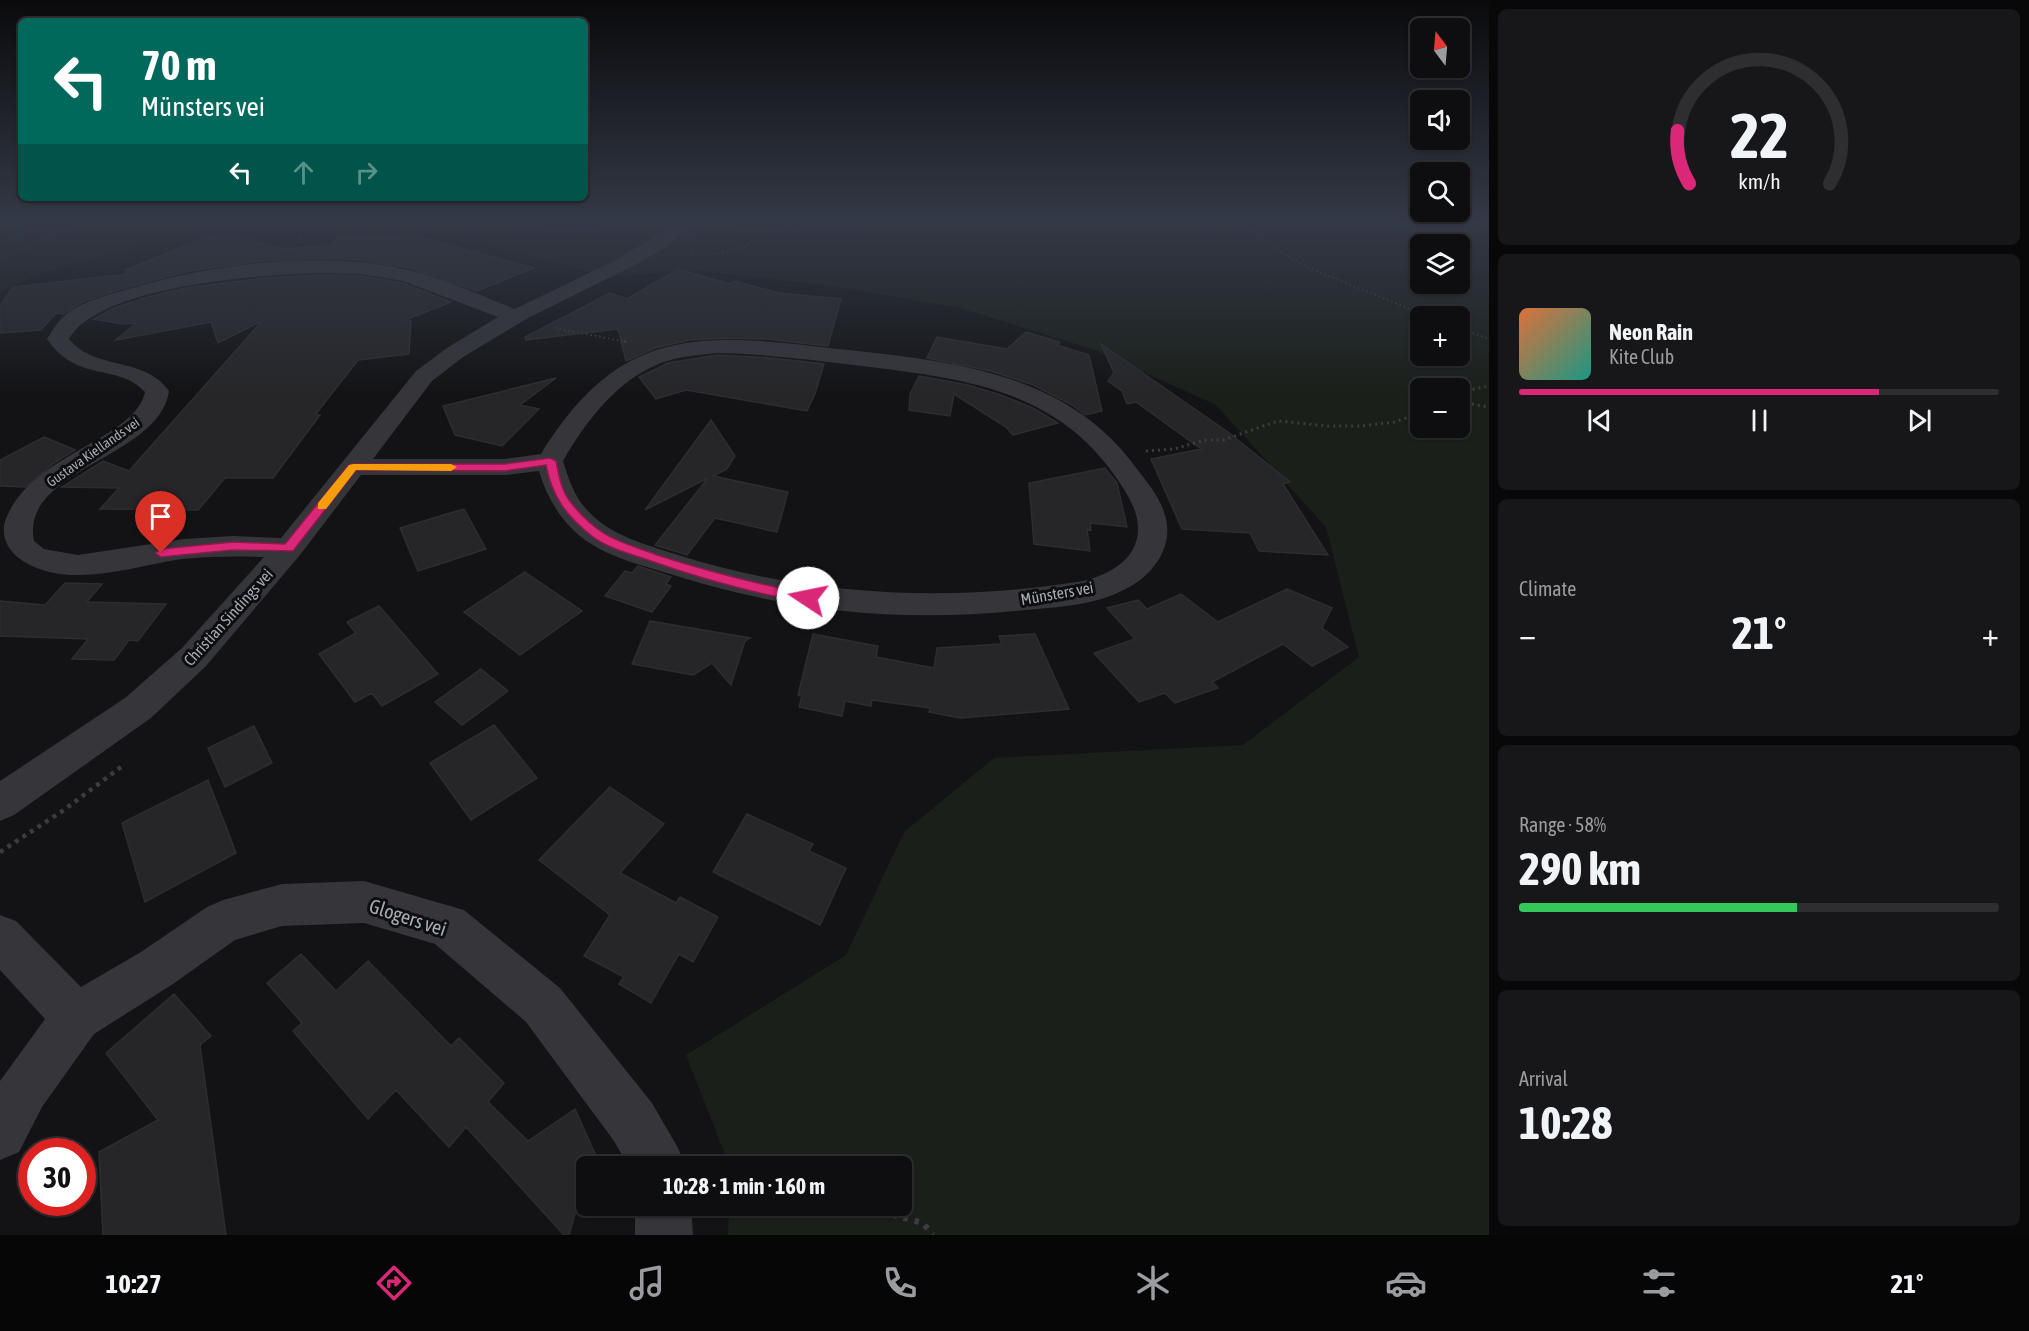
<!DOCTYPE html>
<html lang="en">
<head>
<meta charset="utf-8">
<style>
  :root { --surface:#0e0e10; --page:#171719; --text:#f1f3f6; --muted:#9b9c9f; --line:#2e2e30; --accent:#db2777 }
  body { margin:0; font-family:"Asap Condensed",sans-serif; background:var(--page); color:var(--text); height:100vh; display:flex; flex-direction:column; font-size:22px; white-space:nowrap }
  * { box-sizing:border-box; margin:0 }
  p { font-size:20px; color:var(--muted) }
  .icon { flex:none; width:33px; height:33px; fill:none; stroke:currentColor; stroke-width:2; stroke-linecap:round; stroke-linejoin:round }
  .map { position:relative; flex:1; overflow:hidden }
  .side { display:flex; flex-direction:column; gap:9px; padding:9px; background:#080809; width:540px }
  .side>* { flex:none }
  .top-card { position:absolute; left:18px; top:18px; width:570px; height:183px; border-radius:9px; box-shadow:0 2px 4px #0004,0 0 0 2px var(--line); background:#00695c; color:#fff; overflow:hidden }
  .needle { width:39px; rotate:344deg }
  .tools { position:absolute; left:1410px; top:18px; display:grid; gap:12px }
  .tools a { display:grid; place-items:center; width:60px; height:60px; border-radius:9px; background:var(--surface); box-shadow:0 2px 4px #0004,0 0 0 2px var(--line); font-size:30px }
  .speed { position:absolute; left:18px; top:1138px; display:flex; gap:12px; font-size:30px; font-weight:700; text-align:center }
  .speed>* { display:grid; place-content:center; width:78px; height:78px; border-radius:50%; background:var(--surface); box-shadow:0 2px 4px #0004,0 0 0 2px var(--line); line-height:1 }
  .speed .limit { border:9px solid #d22; background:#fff; color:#111 }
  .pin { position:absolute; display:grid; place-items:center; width:51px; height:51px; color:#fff; margin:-62px -26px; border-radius:50% 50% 50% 0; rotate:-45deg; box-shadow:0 0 6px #0007 }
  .pin .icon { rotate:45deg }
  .me { position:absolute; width:66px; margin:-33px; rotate:281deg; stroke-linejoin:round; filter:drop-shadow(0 0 4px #0008) }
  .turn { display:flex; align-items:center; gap:21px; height:126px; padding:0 24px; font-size:27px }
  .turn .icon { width:78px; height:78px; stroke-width:2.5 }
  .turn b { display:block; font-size:42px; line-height:51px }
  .lanes { display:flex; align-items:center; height:57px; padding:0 24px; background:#0003; justify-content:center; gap:30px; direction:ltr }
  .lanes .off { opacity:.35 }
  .big { font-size:45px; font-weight:700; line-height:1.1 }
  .side .tile { flex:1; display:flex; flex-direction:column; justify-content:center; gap:9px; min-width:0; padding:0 21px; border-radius:9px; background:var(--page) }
  .side .dial { align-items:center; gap:0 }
  .dial svg { height:156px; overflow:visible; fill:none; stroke:var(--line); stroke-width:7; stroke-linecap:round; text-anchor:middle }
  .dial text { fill:var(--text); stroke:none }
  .song { display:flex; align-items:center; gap:18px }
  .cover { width:72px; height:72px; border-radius:9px; background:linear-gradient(135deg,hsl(20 70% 55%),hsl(170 70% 35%)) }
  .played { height:6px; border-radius:3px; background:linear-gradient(90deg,var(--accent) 75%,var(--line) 75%) }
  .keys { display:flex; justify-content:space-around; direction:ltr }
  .heat { display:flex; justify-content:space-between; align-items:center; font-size:33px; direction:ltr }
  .charge { height:9px; border-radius:4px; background:linear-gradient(90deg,#34c759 58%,var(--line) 0) }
  .trip { position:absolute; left:576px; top:1156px; width:336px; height:60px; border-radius:9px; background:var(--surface); box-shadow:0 2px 4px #0004,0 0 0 2px var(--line); font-weight:700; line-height:60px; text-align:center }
  .tab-bar { display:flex; height:96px; justify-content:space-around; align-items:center; background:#060606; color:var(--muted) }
  .tab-bar .icon { width:42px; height:42px }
  .tab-bar .selected { color:var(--accent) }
  .tab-bar b { font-size:27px; color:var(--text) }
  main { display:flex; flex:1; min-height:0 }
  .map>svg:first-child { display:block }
  .green { fill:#1a1f1a; fill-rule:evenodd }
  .building { fill:#262629; stroke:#2d2d31; stroke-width:1.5 }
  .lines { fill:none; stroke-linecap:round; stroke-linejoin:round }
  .path-far3 { stroke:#3b3c41; stroke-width:2; stroke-dasharray:1.5 3; stroke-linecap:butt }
  .path-far2 { stroke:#3b3c41; stroke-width:3; stroke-dasharray:2 4; stroke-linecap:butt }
  .path-far1 { stroke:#3b3c41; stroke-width:4.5; stroke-dasharray:4 5; stroke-linecap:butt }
  .path { stroke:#3b3c41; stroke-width:6; stroke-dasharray:4.5 7; stroke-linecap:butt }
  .minor { fill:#35353a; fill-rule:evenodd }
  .path-bridge { stroke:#3b3c41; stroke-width:2; stroke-dasharray:1.5 3; stroke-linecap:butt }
  .route { fill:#db2777; stroke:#8e194d; stroke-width:1.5 }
  .slow { fill:#f59e0b }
  .labels { text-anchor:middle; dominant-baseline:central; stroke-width:6; stroke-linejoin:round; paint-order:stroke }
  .far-street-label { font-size:14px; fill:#a6abb4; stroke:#0e0e10 }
  .street-label { font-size:16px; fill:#a6abb4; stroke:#0e0e10 }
  .near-street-label { font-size:20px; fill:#a6abb4; stroke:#0e0e10 }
</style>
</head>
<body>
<main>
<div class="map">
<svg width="1489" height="1235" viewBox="0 0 1489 1235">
  <rect width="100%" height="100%" fill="#131315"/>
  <path class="green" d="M0 222H276L199 230 42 273 0 292Z
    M292 222H1489V1235H728L729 1206H902V1167H730L686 1055 846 955 904 832 994 758 1243 745 1359 657 1326 527 1216 405 1095 350 960 308 823 285 693 270 609 277 505 250 416 232ZM1420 244H1460V284H1420ZM1420 316H1460V356H1420ZM1420 388H1460V428H1420Z"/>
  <path class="building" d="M403 232 534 268 477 291 410 268 362 260 328 258 259 261 189 271 117 290 82 302 63 314 56 313 41 330 0 333V306L13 287 129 274 125 270 209 236 214 238 225 233 282 249 331 245 339 237H398Z
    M678 269 730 284 735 281 779 293 841 299 828 346 767 339 726 338 689 340 655 348 626 361 618 329 526 340 525 337 610 293 627 299Z
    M322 275 361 276 402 283 451 302 405 320 411 321 409 354 358 360 315 415H320L273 478H225L198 510 100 509 119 488 62 487 103 461 129 471 262 321 218 343 211 322 116 340 136 323 123 324 94 319 114 308 148 297 186 288 263 278Z
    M1026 332 1060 342 1057 345 1089 355 1102 411 1085 415 1072 405 1033 385 991 371 927 358 937 337 1007 349Z
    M1101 344 1228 432 1290 482 1283 484 1328 555 1259 551 1250 533 1182 529 1151 459 1201 449 1136 402 1127 404 1122 391 1108 381 1114 373Z
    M717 355 771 358 824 364 815 394 807 411 686 390 656 399 639 377 668 363Z
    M919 376 968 385 1001 395 1033 408 1058 423 1013 435 1006 427 954 394 950 416 909 410 910 394Z
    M556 378 520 405 539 409 502 446 455 435 443 406Z
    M711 420 735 456 727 469 713 476 788 492 777 532 715 518 687 555 655 545 708 478 645 510Z
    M44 437 75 450 54 463 26 487 0 486V460Z
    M1105 468 1117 483 1127 527 1090 523 1091 530 1087 529 1090 551 1034 544 1029 483Z
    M464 509 486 549 418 571 400 528Z
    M638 566 671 577 666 584 671 586 652 612 605 596 625 571 632 573Z
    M525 572 582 611 520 655 464 612Z
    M65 583 102 584 87 602 166 604 138 641 129 640 114 660 72 659 88 639 0 636V601L45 605Z
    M1287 589 1332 608 1322 628 1348 647 1312 666 1283 644 1212 682 1218 688 1175 703 1165 693 1139 702 1094 653 1135 639 1107 608 1138 600 1147 609 1181 594 1218 622Z
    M379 606 438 674 382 706 372 693 355 702 319 654 356 633 347 622Z
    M650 621 750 638 745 641 731 685 712 663 693 675 632 664Z
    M813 634 878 646 876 657 934 668 937 648 1002 644 999 636 1035 634 1069 709 960 718 929 712 930 708 872 700 871 706 845 701 842 716 799 707 802 696 798 695Z
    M481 669 508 691 462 725 435 702Z
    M494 725 537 778 471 820 430 763Z
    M254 726 272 763 225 787 208 748Z
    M208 780 236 853 145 902 122 823Z
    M610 787 664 824 620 873 676 903 680 897 718 917 693 962 679 954 651 1003 619 984 624 977 584 956 610 915 539 860Z
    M747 814 813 844 809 851 846 868 820 925 713 872Z
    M301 954 336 991 368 961 451 1046 459 1038 504 1083 488 1102 528 1141 575 1109 601 1167H586V1191L580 1196 569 1235H564L466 1127 449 1147 396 1090 368 1119 293 1031 302 1023 267 983Z
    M174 994 211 1036 200 1045 226 1235H103L99 1152 158 1120 106 1053Z"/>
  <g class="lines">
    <path class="path-far3" d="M283 222 304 225 494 224 570 231 633 226
      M1203 222 1246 228 1421 226 1489 234
      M1241 222 1275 249 1307 267 1427 316
      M43 230 74 225
      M711 235 884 222
      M300 240 304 225
      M0 243 56 222
      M691 255 717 254 745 247 757 233
      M0 258 86 222
      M555 328 627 342
      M1460 328 1489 339"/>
    <path class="path-far2" d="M624 341 627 342
      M1460 400 1465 391 1489 386
      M1460 402 1489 407
      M1146 451 1174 449 1205 440H1223L1278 421 1328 426H1360L1395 422 1420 413"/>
    <path class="path-far1" d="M0 852 64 810 121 767"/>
    <path class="path" d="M859 1206 923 1223 933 1235"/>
    <path class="minor" d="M678 222H699L665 248 631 267 528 318 463 357 432 381 373 459H505L541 454C613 337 684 331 812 346 930 360 1061 363 1137 469 1147 482 1159 496 1164 512 1175 542 1157 571 1131 586 1100 605 1060 607 1025 610 898 623 791 612 670 574 642 565 611 558 588 542 563 525 547 499 539 471L505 475H361L300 555 206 666 151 718 14 815 0 821V781L125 698 182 648 264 557C237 556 209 556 182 559 149 564 112 575 79 575 51 576 0 563 4 525 24 455 135 441 145 392 117 362 78 384 47 339 53 329 60 318 70 311 86 301 106 295 125 290 207 265 310 251 394 267 436 275 475 293 515 309L618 259ZM322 273 361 274 403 281 498 317 447 348 416 371 281 538 233 536 184 539 78 555 44 549 34 541C19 469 160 458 169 391 145 356 95 371 69 339 99 285 265 274 322 273ZM717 353C766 354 813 360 862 366 959 378 1054 388 1115 476 1126 492 1138 509 1138 529 1138 559 1109 575 1083 581 947 603 806 596 675 554 644 544 613 536 590 513 575 499 569 480 563 461 586 421 617 380 661 363 679 356 699 355 717 353Z
      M364 881 464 910 560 988 652 1103 678 1148 686 1167H629L614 1141 526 1022 435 944 364 923 282 926 235 940 173 984 94 1034 42 1107 19 1152 0 1160V1081L45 1019 0 970V915L16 921 81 987 141 952 207 907 223 900 282 884Z
      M635 1206H691L693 1235H635Z"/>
    <path class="path-bridge" d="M659 225 698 236"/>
  </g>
  <linearGradient id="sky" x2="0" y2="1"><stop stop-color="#0a0a0c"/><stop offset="0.56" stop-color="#333946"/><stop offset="1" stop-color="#333946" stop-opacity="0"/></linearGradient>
  <rect width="1489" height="395" fill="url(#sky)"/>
  <path class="route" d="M550 458 556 461C559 475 561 489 569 500 578 512 590 524 602 532 618 543 640 548 657 555 707 571 757 584 808 594L815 598 808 603C753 593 701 579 648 560 630 554 608 548 593 537 567 517 552 497 546 465L505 471 356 470 293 551 233 550 161 557 155 553 161 549 233 542 285 544 349 465 353 464H505Z"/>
  <path class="slow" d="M353 464H451L457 467 451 471 356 470 326 509H318V503L349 465Z"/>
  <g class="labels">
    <g class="far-street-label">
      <text transform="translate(93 452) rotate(-35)">Gustava Kiellands vei</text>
    </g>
    <g class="street-label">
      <text transform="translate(1057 593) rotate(-10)">Münsters vei</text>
      <text transform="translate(228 617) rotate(-48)">Christian Sindings vei</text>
    </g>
    <g class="near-street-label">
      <text transform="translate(408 917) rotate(18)">Glogers vei</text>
    </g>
  </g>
</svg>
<div class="tools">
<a><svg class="needle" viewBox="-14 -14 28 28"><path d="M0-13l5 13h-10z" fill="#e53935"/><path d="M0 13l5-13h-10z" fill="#9b9c9f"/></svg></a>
<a><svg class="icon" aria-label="sound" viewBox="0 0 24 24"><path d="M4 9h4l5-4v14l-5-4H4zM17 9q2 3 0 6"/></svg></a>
<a><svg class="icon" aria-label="search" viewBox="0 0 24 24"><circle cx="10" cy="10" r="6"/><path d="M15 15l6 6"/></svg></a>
<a><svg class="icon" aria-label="layers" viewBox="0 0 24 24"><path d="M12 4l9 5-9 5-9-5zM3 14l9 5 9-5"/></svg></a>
<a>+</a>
<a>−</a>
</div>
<div class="speed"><div class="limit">30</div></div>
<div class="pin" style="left:161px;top:553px;background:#d93025"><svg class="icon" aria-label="arrive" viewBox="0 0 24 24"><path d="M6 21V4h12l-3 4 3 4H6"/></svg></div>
<svg class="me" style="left:808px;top:598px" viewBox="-20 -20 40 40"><circle r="19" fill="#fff"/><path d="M0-13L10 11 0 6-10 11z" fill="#db2777"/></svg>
<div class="trip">10:28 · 1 min · 160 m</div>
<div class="top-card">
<div class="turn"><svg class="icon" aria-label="left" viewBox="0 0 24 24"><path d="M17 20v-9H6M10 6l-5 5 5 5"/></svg><div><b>70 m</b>Münsters vei</div></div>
<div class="lanes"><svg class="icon" aria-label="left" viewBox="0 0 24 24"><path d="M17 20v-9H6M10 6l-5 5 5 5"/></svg><svg class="icon off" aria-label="ahead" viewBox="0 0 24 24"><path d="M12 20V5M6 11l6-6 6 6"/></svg><svg class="icon off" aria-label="right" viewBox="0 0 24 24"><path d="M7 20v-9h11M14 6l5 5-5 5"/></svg></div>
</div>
</div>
<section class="side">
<div class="tile dial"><svg viewBox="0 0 100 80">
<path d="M14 69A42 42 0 1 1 86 69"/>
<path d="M14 69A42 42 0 0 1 8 42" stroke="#db2777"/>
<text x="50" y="56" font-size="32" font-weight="700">22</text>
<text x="50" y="72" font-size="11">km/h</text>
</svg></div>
<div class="tile">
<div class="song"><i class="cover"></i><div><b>Neon Rain</b><p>Kite Club</p></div></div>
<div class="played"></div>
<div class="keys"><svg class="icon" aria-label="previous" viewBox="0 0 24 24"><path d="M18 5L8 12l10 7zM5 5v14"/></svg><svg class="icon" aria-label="pause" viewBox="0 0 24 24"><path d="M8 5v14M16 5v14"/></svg><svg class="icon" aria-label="next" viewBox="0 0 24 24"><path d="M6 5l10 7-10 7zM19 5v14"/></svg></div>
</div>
<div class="tile"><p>Climate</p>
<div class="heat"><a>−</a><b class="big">21°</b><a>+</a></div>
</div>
<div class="tile"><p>Range · 58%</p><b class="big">290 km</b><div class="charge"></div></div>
<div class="tile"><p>Arrival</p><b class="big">10:28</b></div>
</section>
</main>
<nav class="tab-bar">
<b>10:27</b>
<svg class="icon selected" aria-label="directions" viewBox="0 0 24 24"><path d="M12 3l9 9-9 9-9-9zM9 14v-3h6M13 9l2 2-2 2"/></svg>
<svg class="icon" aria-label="music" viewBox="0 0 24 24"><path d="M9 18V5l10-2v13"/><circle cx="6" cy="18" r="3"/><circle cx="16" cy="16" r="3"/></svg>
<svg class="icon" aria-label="phone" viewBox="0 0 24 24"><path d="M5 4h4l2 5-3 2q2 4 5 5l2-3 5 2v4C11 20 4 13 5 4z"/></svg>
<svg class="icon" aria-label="climate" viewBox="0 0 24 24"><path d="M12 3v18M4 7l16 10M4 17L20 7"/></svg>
<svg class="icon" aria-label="car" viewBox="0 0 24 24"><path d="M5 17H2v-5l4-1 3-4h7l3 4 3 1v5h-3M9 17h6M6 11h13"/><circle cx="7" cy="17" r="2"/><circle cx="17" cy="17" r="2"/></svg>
<svg class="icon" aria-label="filters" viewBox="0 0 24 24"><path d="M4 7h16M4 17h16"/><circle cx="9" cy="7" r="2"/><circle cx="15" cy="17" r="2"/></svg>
<b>21°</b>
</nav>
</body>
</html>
